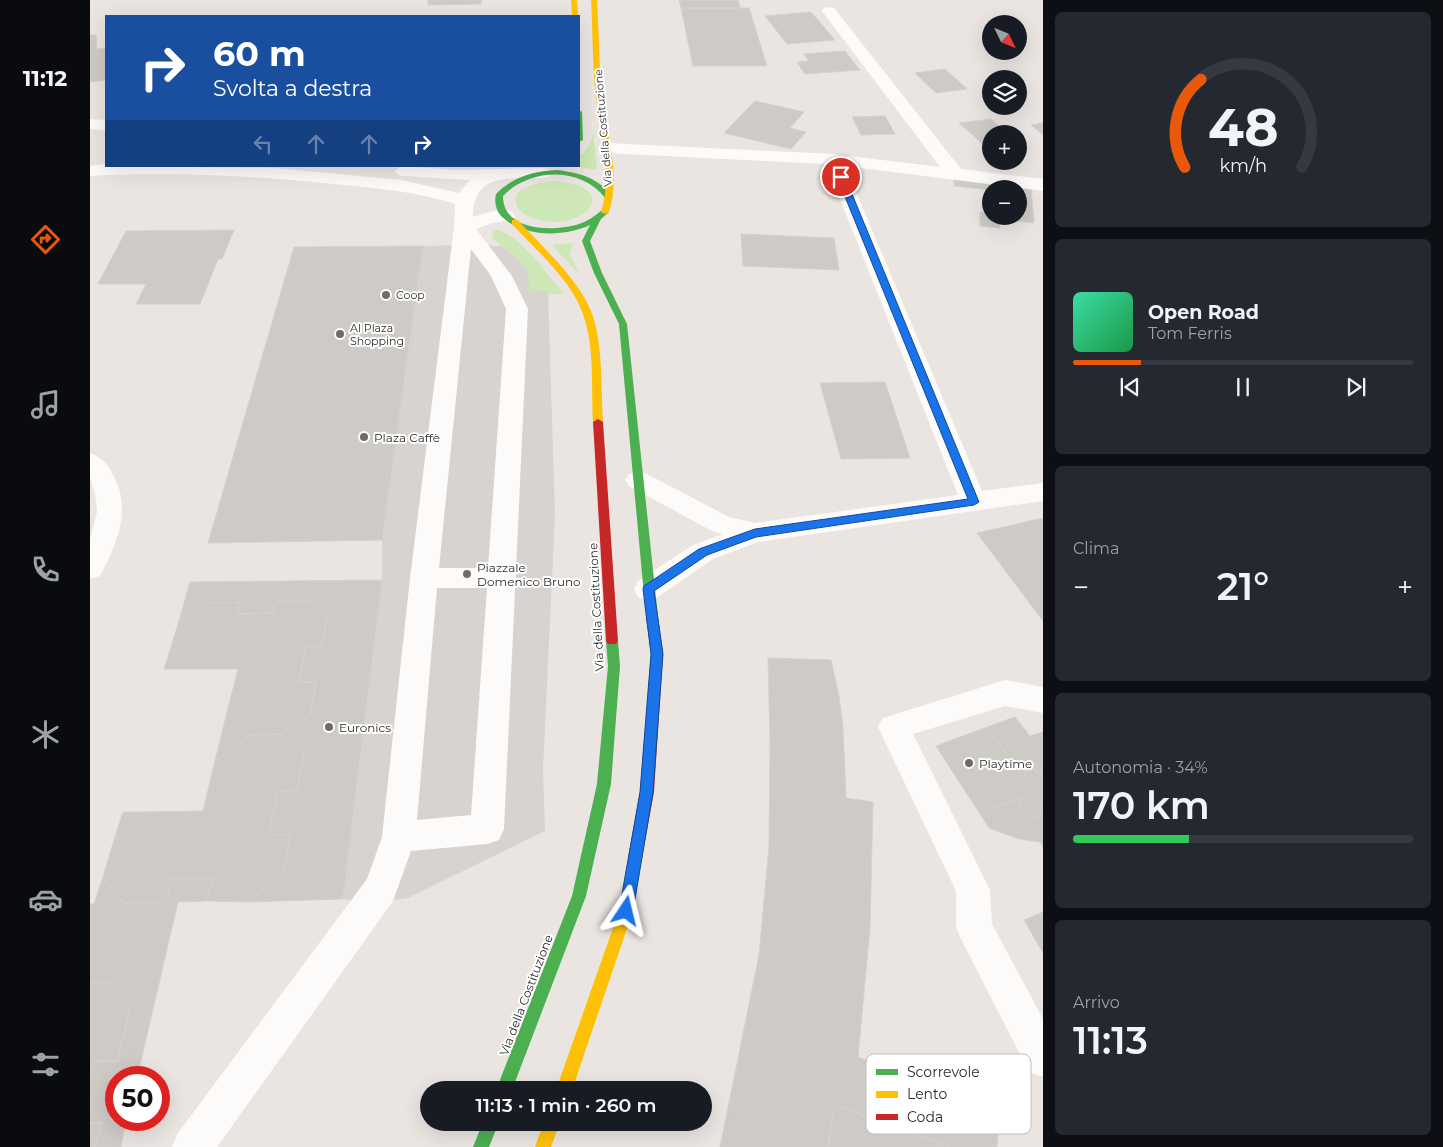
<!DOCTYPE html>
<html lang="it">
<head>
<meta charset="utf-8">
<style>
  :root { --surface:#171b24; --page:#242831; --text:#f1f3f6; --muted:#9ea1a6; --line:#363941; --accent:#ea580c }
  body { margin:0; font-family:Montserrat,sans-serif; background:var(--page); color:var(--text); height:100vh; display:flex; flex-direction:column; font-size:19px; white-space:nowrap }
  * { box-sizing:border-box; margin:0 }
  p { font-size:16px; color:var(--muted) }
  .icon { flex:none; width:28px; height:28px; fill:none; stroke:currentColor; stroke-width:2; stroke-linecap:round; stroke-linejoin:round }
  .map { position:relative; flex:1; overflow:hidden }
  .sheet { display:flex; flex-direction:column; gap:12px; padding:12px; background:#0d0f14; width:400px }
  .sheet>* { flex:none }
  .guide { position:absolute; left:15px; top:15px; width:475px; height:152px; border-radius:0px; box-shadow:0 5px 20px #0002; background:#1a4fa0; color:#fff; overflow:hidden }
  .needle { width:32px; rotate:133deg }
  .tools { position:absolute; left:892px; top:15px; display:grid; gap:10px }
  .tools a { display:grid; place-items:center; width:45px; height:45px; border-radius:50%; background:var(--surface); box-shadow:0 5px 20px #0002; font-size:25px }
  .speed { position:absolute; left:15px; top:1066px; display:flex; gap:10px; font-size:25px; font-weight:700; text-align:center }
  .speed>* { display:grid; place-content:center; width:65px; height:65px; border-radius:50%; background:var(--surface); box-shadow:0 5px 20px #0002; line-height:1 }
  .speed .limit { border:8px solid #d22; background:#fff; color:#111 }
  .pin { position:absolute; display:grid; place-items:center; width:42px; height:42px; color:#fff; margin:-21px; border:2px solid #fff; border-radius:50%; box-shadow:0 1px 5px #0007 }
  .me { position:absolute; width:55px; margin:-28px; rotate:10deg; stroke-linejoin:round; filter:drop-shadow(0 0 4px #0008) }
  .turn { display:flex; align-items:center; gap:18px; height:105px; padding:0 25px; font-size:22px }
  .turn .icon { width:65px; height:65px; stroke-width:2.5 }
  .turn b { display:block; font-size:35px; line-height:42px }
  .lanes { display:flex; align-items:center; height:48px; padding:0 25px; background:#0003; justify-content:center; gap:25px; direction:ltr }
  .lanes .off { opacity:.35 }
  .big { font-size:38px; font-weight:600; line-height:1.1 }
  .sheet .card { flex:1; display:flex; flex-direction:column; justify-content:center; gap:8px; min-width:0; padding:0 18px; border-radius:8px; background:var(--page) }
  .sheet .dial { align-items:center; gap:0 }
  .dial svg { height:130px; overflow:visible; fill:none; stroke:var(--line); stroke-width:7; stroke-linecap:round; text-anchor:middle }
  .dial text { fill:var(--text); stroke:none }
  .song { display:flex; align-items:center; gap:15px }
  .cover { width:60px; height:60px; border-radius:8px; background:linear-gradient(135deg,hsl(160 70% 55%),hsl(140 70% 35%)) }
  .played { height:5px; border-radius:2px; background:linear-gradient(90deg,var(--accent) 20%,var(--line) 20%) }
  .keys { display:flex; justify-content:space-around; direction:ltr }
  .heat { display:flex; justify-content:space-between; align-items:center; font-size:28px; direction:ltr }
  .charge { height:8px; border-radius:4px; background:linear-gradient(90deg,#34c759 34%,var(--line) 0) }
  .trip { position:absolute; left:330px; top:1081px; width:292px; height:50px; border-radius:25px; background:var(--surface); box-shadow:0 5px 20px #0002; font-weight:600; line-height:50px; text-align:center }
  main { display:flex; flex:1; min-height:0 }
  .tab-bar { display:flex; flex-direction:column; width:90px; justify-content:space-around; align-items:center; background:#090b0e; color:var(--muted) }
  .tab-bar .icon { width:35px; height:35px }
  .tab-bar .on { color:var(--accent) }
  .tab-bar b { font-size:22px; color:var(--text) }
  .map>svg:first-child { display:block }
  .green { fill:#cde7b6 }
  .plaza { fill:#d8d3cf }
  .building { fill:#cecbc7; stroke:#d5d1cc }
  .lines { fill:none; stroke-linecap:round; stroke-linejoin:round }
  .path { stroke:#c8c7c7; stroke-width:4.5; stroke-dasharray:5 3; stroke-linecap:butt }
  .street { fill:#fcfbfa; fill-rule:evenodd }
  .fast { fill:#4caf50; fill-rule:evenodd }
  .slow { fill:#ffc107; fill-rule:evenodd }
  .jam { fill:#c62828; fill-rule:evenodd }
  .route { fill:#1a73e8; stroke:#114b97 }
  .poi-dot { fill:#6e6c6a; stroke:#fff; stroke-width:2 }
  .labels { text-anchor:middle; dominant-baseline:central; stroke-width:4; stroke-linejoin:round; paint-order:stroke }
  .far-street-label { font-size:11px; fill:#2b2b2b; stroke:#fff }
  .far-poi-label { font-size:11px; fill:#2b2b2b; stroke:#fff; text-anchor:start }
  .poi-label { font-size:12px; fill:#2b2b2b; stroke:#fff; text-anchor:start }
  .street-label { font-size:12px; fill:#2b2b2b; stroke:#fff }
  .key { fill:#fff; stroke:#bfbfbf; stroke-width:1 }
  .key-label { font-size:14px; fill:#2b2b2b }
</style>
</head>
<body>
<main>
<nav class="tab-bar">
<b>11:12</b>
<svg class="icon on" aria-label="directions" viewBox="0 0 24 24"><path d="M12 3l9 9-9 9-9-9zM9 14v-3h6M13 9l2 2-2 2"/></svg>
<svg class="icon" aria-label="music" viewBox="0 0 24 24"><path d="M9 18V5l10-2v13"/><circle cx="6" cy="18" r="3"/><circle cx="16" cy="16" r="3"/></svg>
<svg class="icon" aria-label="phone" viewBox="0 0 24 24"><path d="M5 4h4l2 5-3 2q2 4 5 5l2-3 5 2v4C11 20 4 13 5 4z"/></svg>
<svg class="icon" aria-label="climate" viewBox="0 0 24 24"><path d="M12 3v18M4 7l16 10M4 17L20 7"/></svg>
<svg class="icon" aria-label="car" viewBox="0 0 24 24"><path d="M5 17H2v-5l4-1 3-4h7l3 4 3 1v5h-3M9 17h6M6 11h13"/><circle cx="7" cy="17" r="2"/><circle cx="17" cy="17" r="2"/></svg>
<svg class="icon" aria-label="filters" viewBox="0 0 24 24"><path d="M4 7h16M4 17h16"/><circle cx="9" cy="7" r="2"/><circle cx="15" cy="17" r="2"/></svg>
</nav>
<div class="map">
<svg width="953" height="1147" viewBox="0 0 953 1147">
  <rect width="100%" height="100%" fill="#eae5e0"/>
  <path class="green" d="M503 132 507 169 504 170 486 166H489V157C498 149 501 144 503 132Z
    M466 181C538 188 489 236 442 218 436 215 430 212 427 206 418 186 454 182 466 181Z
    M407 230C430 234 459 277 474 294H458V291H440C438 262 420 256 402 237L403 231Z
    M483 243 480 255 489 274 462 245Z"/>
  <path class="plaza" d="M372 245 411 246 427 258 437 270 440 291H458L465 515 453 769 455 831 318 898 281 903 253 899 292 580V540L333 246Z"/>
  <path class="building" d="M338 0H392L391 4 338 5Z
    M589 0H648L650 8H591Z
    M591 8H659L677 66H603Z
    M721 12 745 40 697 44 675 16Z
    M0 35H6L7 49 16 48V80L0 82Z
    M755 51 770 70 715 74 707 62 719 61 714 54Z
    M855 69 877 89 846 93 825 73Z
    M665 101 714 112 700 128 716 132 701 149 634 133Z
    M795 116 805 134 771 135 762 117Z
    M901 119 918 134H901V145L895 146 869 123Z
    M953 123V135L941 125Z
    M864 179 941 188 944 223 909 219 910 228 890 226V212L901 213V216H929V189L901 190 864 186Z
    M144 230 132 259H128L110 304H46L56 284H8L36 231Z
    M651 234 744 238 749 270 653 266Z
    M333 246 292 540 118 543 204 247Z
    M795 382 820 458 751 459 730 383Z
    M953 518V621L887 533Z
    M292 580 253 899 159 902 194 873 200 835 178 834 188 792 207 790 214 755 191 734 221 714 226 682H209L215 647 232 646 237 617 219 601 185 602 182 613 147 614 150 602 115 603 89 621 100 582Z
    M219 601 237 617 232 646 215 647 209 682H226L221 714 191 734 160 735 137 712 148 669H94L81 647 89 621 115 603 150 602 147 614 182 613 185 602Z
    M81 647 94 669H74Z
    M678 658 741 660 749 696 753 727 756 798 783 802 780 928 768 1057 910 1111 907 1147H860L745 1105 738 1147H630L669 955 679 846 680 743Z
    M137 712 160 735 125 761Z
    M925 717 940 736 953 732V774L936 768 934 778 897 727Z
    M897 727 934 778 936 768 953 774V810L951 807 949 817 938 820 929 808 931 798 890 814 846 746Z
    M191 734 214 755 207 790 188 792 178 834 200 835 194 873 159 902 117 901 122 879 82 878 76 902 33 903 13 877 24 840 57 812 113 811 125 761 160 735Z
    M931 798 929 808 938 820 949 817 951 807 953 810V847L950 842 929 839 899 828 890 814Z
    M33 812H57L24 840Z
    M13 877 33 903 76 902 82 878 122 879 117 901 88 902 47 1078H26V1120H36L31 1147H5L11 1123H0V1076L4 1061H27L40 1010 20 982 0 983V904H4Z
    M953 912V953L934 920Z
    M20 982 40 1010 27 1061H4L0 1076V983Z
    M745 1105 860 1147H738Z
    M0 1123H11L5 1147H0Z"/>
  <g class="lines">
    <path class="path" d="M579 1090 581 1089"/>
    <path class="street" d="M739 7 744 8 871 169 953 179V191L755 166 892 491 953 483V501L668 542 623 559 568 597 558 600 548 597 544 589 548 581 603 545 633 534 622 531 539 486 535 480 539 474 548 471 557 474 639 517 665 523 868 495 736 164 517 153 511 152 508 148 511 144 517 143 743 154 850 167 732 11 734 8Z
      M0 119 16 120V130L0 129Z
      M16 164V166L185 168 311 180 369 193 380 180 314 176 308 175 305 171 311 166 366 170 453 168 459 169 462 173 459 177 453 178C420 179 383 172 383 217L399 212 415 210 422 212 425 216 422 220 402 223 386 229 422 276 438 309 414 829 409 840 397 844 321 851 303 901 127 1147H82L88 1133 277 879 292 837 320 578 364 227 365 204C325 191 285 188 244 184 163 176 82 171 0 176V166ZM381 249 401 276 416 309 398 568H349ZM347 588H397L381 815 327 820Z
      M0 453C11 457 17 463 22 473 43 508 27 544 10 576L0 579V540L7 512 5 493 0 479Z
      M915 680 953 687V713L915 706 823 734 900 890 902 924 953 1019V1077L939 1072 871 939 866 927V891L788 727 793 718Z"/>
    <path class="fast" d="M489 110 492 112 493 140 489 142Z
      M467 170C490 173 509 178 523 197L516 199C491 166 440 168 413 196 413 232 464 232 489 224 498 221 505 216 512 210L519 212 511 219 500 241 512 273 537 324 568 617 566 620H558L556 617 529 324 504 273 492 241 500 225C474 237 433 238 411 216 406 210 404 202 406 194 423 177 443 171 467 170Z
      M522 636 526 638 528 641 530 666 521 784 496 896 422 1090H406L482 896 507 784 518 666 516 641 518 638Z
      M393 1122H409L399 1147H383Z"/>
    <path class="slow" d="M481 0H487L488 16H482Z
      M501 0H507C509 32 509 65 512 97 517 136 531 174 519 212L515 214 511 212C523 174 510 136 506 97 502 65 503 32 501 0Z
      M422 220H428C452 247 491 281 503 316 513 349 511 387 513 422L511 424 508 425 503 422C501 387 505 348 493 314 482 281 446 250 422 224Z
      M545 851 550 853 552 858 543 911 482 1090H466L529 911 538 858 540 853Z
      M454 1122H470L461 1147H445Z"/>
    <path class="jam" d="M508 419 513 422 528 641 526 644H518L516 641 503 422Z
      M562 612 566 614 568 617 573 654 564 792 552 858 550 863 545 865 540 863 538 858 550 792 561 654 556 617 558 614Z"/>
  </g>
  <path class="route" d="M751 175 755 177 889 502 884 505 666 537 617 555 564 591 573 654 563 792 543 911 541 916 536 918 531 916 529 911 550 792 561 654 553 589 554 586 609 549 665 529 878 499 747 177Z"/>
  <g class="poi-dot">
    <circle cx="296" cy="295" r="5"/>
    <circle cx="250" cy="334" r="5"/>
    <circle cx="274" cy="437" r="5"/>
    <circle cx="377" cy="574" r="5"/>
    <circle cx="239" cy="727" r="5"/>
    <circle cx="879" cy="763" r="5"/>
  </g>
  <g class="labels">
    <g class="far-street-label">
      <text transform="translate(513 128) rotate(-95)">Via della Costituzione</text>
    </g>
    <g class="far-poi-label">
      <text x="306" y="295">Coop</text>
      <text x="260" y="328">Al Plaza<tspan x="260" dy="13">Shopping</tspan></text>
    </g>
    <g class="poi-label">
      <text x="284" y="437">Plaza Caffè</text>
      <text x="387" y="567">Piazzale<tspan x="387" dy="14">Domenico Bruno</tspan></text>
      <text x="249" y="727">Euronics</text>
      <text x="889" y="763">Playtime</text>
    </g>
    <g class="street-label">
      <text transform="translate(506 607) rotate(-93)">Via della Costituzione</text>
      <text transform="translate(436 995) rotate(-69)">Via della Costituzione</text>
    </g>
  </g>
  <rect x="776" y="1054" width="165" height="80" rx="8" class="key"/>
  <rect x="786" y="1069" width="22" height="6" fill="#4caf50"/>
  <rect x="786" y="1091" width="22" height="7" fill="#ffc107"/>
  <rect x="786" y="1114" width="22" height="6" fill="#c62828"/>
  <g class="key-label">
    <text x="817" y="1077">Scorrevole</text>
    <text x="817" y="1099">Lento</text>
    <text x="817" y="1122">Coda</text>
  </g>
</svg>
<div class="tools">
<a><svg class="needle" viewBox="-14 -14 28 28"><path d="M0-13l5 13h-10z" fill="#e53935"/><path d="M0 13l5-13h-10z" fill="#9ea1a6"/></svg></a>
<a><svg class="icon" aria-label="layers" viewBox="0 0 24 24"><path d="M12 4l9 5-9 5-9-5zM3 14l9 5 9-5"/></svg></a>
<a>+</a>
<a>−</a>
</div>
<div class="speed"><div class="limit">50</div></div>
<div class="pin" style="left:751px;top:177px;background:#d93025"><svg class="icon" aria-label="arrive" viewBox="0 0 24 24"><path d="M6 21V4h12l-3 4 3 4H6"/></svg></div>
<svg class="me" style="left:536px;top:911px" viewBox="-20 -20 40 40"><path d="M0-17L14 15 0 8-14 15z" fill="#1a73e8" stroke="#fff" stroke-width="4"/></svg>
<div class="trip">11:13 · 1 min · 260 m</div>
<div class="guide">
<div class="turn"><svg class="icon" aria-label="right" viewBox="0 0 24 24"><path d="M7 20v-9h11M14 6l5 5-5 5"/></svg><div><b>60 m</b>Svolta a destra</div></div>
<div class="lanes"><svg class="icon off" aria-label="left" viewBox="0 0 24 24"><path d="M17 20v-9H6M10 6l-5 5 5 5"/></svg><svg class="icon off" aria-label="ahead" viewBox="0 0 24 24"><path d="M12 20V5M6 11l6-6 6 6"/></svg><svg class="icon off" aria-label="ahead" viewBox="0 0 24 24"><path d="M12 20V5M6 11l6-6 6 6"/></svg><svg class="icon" aria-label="right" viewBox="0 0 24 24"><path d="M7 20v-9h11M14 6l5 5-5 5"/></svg></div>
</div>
</div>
<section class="sheet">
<div class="card dial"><svg viewBox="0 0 100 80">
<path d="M14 69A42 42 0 1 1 86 69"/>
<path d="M14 69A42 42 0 0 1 24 15" stroke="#ea580c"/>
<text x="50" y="56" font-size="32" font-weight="700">48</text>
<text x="50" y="72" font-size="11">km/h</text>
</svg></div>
<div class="card">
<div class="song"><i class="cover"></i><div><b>Open Road</b><p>Tom Ferris</p></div></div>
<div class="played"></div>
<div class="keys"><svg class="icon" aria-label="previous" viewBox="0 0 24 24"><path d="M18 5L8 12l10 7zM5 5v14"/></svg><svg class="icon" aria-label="pause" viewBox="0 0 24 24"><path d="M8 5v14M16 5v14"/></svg><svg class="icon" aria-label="next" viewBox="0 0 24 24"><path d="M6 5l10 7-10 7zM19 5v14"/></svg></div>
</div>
<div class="card"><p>Clima</p>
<div class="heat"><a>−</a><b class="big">21°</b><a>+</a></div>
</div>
<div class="card"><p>Autonomia · 34%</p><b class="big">170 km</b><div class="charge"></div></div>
<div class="card"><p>Arrivo</p><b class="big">11:13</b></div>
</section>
</main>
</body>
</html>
